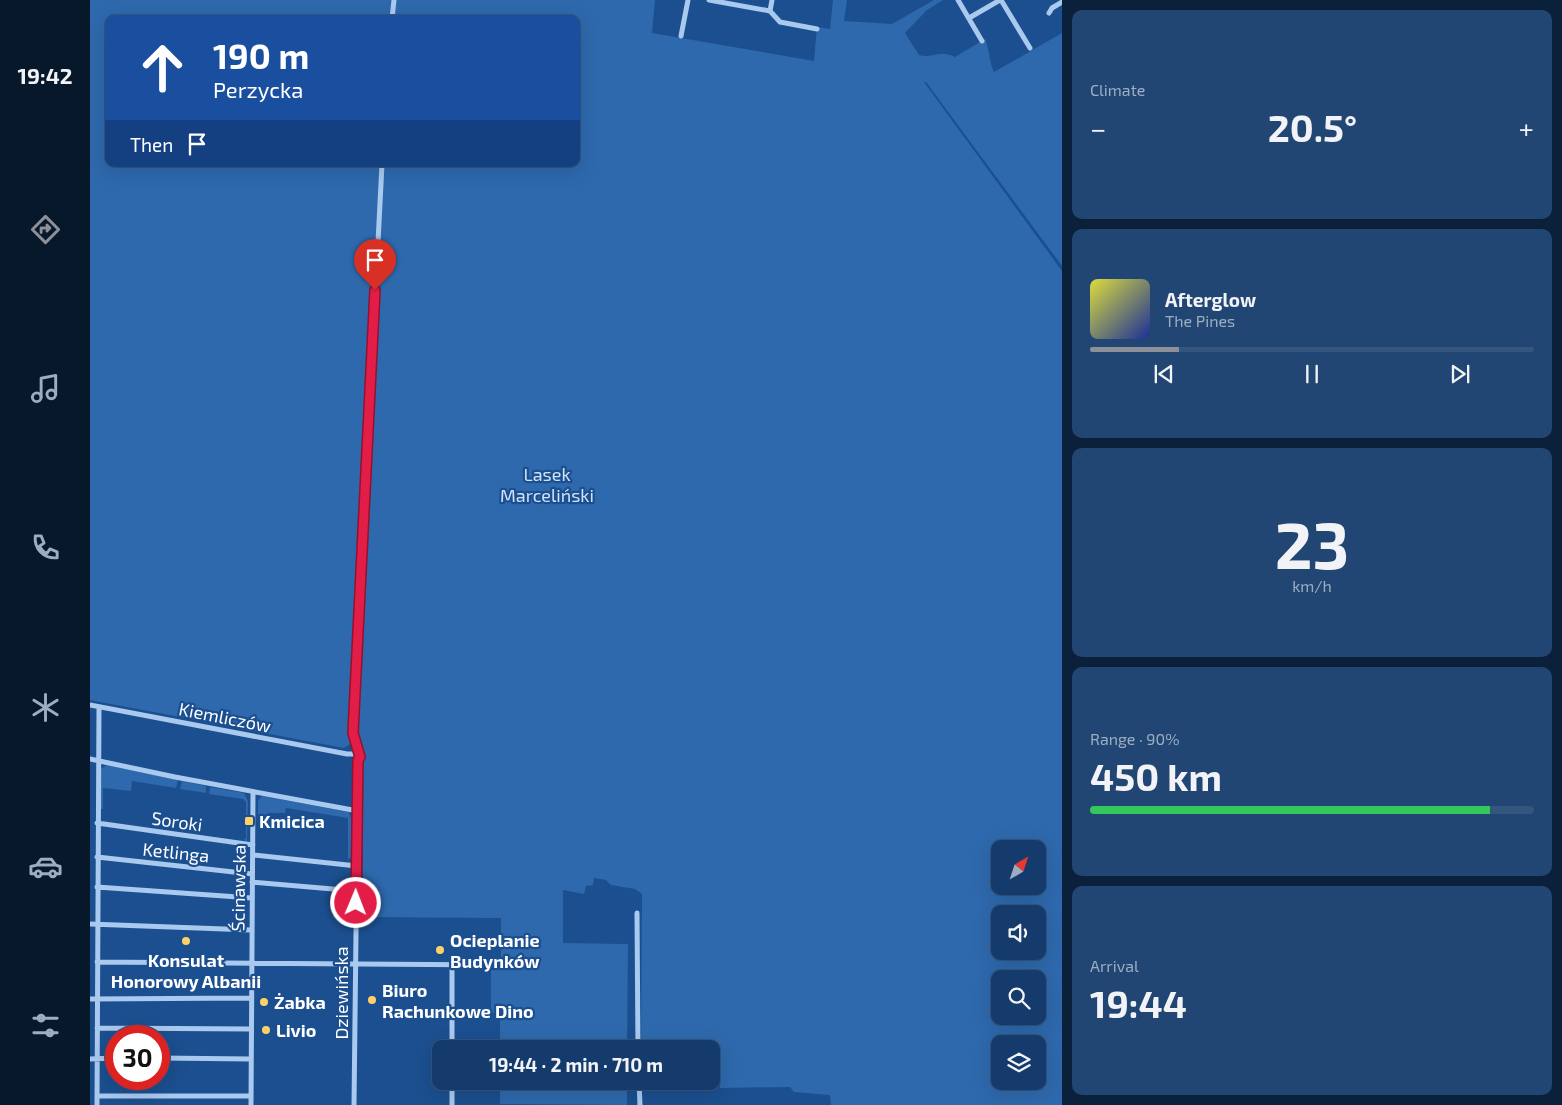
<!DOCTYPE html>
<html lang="en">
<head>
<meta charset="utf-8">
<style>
  :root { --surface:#143b6b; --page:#214673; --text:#f1f3f6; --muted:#9dadc1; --line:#33557e; --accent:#8c9099 }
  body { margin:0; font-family:"Exo 2",sans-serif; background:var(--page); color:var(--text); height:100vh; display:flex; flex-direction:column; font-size:19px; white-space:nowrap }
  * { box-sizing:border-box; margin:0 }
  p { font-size:16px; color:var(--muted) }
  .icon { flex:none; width:28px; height:28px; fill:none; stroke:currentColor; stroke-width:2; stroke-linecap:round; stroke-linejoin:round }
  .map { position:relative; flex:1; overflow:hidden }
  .side { display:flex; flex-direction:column; gap:10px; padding:10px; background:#0b203b; width:500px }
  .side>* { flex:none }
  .top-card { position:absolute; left:15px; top:15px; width:475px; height:152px; border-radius:10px; box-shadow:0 5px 20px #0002,0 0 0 1px var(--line); background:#1a4fa0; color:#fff; overflow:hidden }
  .needle { width:32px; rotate:39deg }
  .fabs { position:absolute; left:901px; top:840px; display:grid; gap:10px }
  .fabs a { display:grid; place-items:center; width:55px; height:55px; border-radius:10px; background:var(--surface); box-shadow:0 5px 20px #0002,0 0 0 1px var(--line); font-size:25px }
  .speed { position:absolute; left:15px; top:1025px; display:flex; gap:10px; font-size:25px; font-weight:700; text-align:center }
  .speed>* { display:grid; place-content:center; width:65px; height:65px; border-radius:50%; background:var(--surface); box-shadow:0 5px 20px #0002,0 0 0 1px var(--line); line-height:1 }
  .speed .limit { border:8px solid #d22; background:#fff; color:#111 }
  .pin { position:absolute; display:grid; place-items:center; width:42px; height:42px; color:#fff; margin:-51px -21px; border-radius:50% 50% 50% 0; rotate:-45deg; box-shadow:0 0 5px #0007 }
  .pin .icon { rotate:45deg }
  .me { position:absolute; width:55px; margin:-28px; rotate:1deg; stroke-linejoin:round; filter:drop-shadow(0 0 4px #0008) }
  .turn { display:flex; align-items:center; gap:18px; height:105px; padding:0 25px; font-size:22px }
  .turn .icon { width:65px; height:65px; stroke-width:2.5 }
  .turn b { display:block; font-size:35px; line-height:42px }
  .then { display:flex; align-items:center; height:48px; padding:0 25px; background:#0003; gap:10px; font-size:19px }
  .big { font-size:38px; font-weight:700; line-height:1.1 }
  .side .widget { flex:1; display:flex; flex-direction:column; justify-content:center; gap:8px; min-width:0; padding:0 18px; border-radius:10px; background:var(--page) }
  .side .dial { align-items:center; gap:0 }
  .dial b { font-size:65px; line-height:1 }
  .song { display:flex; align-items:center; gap:15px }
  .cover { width:60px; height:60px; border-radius:8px; background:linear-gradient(135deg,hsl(60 70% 55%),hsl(230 70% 35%)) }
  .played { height:5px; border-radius:2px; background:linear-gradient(90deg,var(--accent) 20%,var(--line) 20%) }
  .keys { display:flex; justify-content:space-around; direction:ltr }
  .heat { display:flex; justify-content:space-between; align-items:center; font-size:28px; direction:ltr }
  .charge { height:8px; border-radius:4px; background:linear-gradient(90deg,#34c759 90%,var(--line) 0) }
  .trip { position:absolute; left:342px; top:1040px; width:288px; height:50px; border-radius:10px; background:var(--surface); box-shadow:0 5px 20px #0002,0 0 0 1px var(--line); font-weight:700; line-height:50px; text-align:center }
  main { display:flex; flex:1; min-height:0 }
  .menu { display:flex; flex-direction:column; width:90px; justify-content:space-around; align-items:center; background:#08182b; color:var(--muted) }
  .menu .icon { width:35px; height:35px }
  .menu .active { color:var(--accent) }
  .menu b { font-size:22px; color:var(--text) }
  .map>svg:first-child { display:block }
  .green { fill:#2e69ad; fill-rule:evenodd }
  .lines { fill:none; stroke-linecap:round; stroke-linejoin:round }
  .minor { stroke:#a9c9ee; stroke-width:5 }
  .route-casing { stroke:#92132f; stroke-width:12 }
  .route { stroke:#e11d48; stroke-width:9 }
  .poi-dot { fill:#ffd166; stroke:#1b4f8f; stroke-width:2 }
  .labels { text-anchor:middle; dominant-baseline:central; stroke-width:4.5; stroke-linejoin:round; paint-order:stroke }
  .park-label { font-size:18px; fill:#cfe3fa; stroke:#1b4f8f }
  .street-label { font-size:18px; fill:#fff; stroke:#1b4f8f }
  .poi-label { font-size:18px; font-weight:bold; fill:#fff; stroke:#1b4f8f; text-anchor:start }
</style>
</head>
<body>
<main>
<nav class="menu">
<b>19:42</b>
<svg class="icon active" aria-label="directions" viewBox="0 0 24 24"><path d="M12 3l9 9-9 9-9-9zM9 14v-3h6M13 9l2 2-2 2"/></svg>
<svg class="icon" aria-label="music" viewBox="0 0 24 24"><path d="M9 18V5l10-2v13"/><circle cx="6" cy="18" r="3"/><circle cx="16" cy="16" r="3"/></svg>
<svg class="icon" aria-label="phone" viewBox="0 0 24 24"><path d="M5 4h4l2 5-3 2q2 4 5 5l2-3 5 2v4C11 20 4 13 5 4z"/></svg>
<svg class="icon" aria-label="climate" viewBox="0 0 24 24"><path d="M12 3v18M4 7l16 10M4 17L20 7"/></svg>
<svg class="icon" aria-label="car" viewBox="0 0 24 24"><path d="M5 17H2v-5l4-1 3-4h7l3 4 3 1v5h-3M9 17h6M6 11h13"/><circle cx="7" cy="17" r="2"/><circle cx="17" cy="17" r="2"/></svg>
<svg class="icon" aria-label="filters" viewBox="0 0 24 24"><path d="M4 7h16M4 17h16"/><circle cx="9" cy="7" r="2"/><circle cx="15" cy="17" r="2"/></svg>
</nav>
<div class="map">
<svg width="972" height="1105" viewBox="0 0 972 1105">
  <rect width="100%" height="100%" fill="#1b4f8f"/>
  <path class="green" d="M0 0H565L562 33 724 61 727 27 740 29 743 0H757L754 21 802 24 844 0H853L837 10 815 33 829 55C845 59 849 49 865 57L895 39C900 50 899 62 904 72L972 33V266L836 82H834L972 271V1105H741L740 1095 704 1092 700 1087 630 1088V1070L621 1069V1049H551L552 894 545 889 521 885 516 880 504 878 503 885 496 886 494 894 473 890V943L538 944 537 1049H410V1013H401V970H411V918L273 917V756L269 745 260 744 254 748 0 700ZM19 19H486V164H19ZM910 849H948V886H910ZM910 914H948V951H910ZM910 979H948V1016H910ZM910 1044H948V1081H910Z
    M17 765 88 780 86 788 42 781 41 791 13 788V809H11V769Z
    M92 781 116 786V793L90 789Z
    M120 787 154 793 158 801 157 841 154 840 156 838V802L153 799 119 794Z
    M172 796 259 812 261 818V858L258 859V818L196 808 195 813H178L177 817 168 815V801Z
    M410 1081H537V1105L410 1104Z"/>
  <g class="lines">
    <path class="minor" d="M619 0 680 11 690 22 727 29
      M868 0 892 41
      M911 0 940 48
      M680 11 682 0
      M959 13 962 8 972 2
      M879 18 910 0
      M302 19 304 0
      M591 36 598 0
      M0 705 257 754H264
      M0 759 85 777 268 811
      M268 760 266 759 263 733 292 164
      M7 823 163 845
      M163 855 267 866
      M7 857 162 874
      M162 882 266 891
      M7 887 162 898
      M547 913 548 1049
      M0 924 161 930
      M7 962 409 965
      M0 999 161 998
      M7 1028 161 1029
      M362 1049V965
      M69 1058 161 1059
      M0 1059 26 1058
      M549 1081 550 1105
      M7 1096H161
      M7 1105 9 707
      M161 1105 163 792
      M264 1105 268 760 270 757 267 745 264 742
      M362 1105V1081"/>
  </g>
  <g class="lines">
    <g class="route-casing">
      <path id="route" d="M266 903 268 760 270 757 263 733 285 290"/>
    </g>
    <use href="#route" class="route"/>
  </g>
  <g class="poi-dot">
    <rect x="154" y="816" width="10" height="10" rx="2.5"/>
    <circle cx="96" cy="941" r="5"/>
    <circle cx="350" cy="950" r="5"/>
    <circle cx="282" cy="1000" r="5"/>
    <circle cx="174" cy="1002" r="5"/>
    <circle cx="176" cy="1030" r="5"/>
  </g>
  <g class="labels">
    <g class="park-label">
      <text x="457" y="474">Lasek<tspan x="457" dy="21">Marceliński</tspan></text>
    </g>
    <g class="street-label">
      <text transform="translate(135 717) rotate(11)">Kiemliczów</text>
      <text transform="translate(87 821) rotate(8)">Soroki</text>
      <text transform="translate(86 852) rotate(6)">Ketlinga</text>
      <text transform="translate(148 888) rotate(-89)">Ścinawska</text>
      <text transform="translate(251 993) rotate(-90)">Dziewińska</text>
    </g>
    <g class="poi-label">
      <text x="169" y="821">Kmicica</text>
      <text x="360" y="940">Ocieplanie<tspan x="360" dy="21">Budynków</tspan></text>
      <text x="96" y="960" text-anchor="middle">Konsulat<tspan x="96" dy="21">Honorowy Albanii</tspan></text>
      <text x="292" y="990">Biuro<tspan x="292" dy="21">Rachunkowe Dino</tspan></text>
      <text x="184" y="1002">Żabka</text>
      <text x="186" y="1030">Livio</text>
    </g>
  </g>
</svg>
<div class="fabs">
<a><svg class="needle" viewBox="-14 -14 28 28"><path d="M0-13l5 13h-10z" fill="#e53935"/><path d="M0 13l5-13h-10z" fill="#9dadc1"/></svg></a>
<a><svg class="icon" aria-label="sound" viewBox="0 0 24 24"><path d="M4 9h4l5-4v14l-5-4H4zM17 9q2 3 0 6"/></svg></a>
<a><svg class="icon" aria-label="search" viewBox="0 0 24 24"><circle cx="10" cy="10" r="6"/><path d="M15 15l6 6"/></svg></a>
<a><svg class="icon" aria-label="layers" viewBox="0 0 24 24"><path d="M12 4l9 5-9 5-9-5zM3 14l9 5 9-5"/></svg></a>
</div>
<div class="speed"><div class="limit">30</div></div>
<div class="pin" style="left:285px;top:290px;background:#d93025"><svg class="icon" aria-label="arrive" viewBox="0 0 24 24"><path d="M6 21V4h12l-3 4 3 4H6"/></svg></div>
<svg class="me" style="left:266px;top:903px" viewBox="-20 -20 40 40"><circle r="17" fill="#e11d48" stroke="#fff" stroke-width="3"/><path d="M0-11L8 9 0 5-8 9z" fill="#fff"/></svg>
<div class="trip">19:44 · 2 min · 710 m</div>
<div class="top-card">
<div class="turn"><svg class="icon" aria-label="ahead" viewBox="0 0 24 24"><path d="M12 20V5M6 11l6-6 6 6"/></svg><div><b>190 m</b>Perzycka</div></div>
<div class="then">Then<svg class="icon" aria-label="arrive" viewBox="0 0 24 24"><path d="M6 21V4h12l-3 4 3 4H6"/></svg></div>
</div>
</div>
<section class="side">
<div class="widget"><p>Climate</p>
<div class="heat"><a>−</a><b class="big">20.5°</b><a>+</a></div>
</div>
<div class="widget">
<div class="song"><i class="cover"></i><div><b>Afterglow</b><p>The Pines</p></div></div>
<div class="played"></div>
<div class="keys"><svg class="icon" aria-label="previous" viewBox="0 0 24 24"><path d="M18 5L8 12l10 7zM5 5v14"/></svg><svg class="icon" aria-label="pause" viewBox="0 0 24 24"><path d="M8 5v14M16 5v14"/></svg><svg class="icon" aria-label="next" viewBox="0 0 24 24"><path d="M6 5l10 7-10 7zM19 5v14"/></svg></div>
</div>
<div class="widget dial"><b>23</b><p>km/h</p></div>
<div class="widget"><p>Range · 90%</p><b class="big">450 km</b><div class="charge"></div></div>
<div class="widget"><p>Arrival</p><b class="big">19:44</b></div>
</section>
</main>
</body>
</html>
